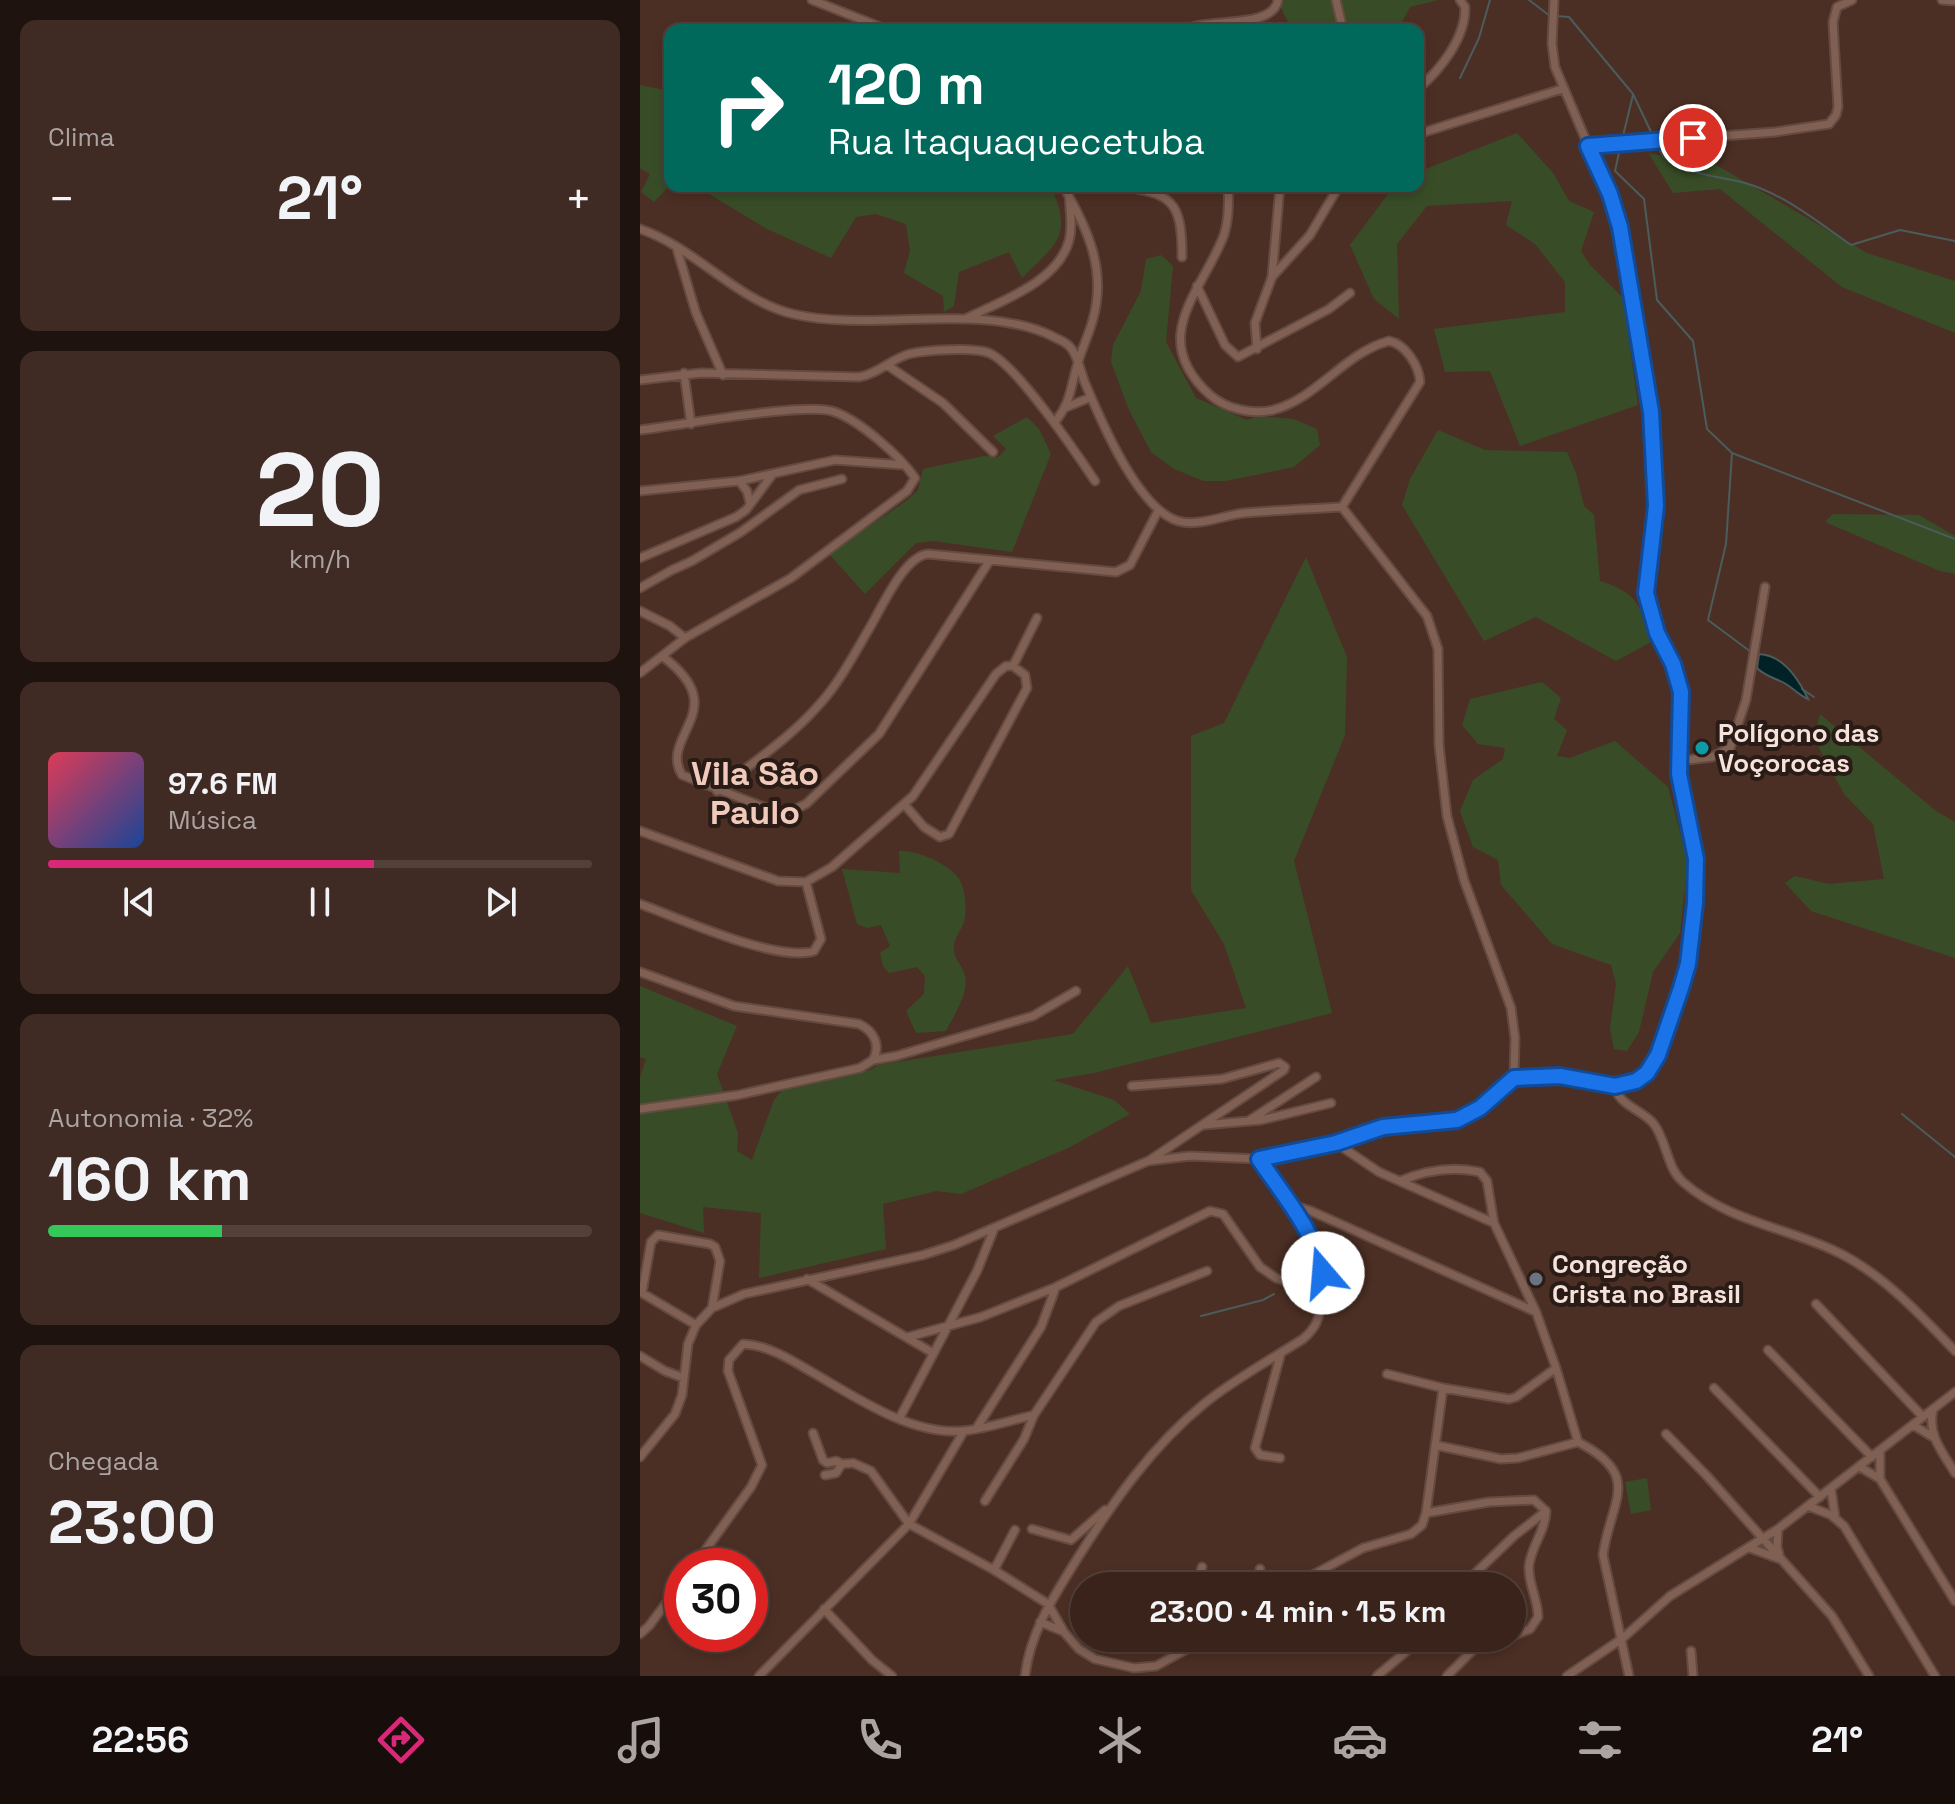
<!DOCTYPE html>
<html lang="pt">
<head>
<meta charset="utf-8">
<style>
  :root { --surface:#39231b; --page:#402b24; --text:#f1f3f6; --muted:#aba4a3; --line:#53403a; --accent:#db2777 }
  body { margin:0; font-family:"Space Grotesk",sans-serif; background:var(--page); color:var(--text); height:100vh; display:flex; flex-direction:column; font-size:30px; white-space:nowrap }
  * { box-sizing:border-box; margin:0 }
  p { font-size:26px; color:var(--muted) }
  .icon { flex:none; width:44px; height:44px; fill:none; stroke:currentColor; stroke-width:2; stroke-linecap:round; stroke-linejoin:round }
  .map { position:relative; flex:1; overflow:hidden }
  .sheet { display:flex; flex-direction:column; gap:20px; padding:20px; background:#1f130f; width:640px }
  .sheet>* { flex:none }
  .top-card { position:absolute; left:24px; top:24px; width:760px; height:168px; border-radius:16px; box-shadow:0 4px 12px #0003,0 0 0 2px var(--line); background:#00695c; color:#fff; overflow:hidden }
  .speed { position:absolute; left:24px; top:1548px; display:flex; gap:16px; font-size:40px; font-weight:700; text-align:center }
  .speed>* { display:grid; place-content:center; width:104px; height:104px; border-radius:50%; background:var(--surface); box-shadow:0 4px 12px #0003,0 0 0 2px var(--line); line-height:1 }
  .speed .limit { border:12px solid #d22; background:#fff; color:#111 }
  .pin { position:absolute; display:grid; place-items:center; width:68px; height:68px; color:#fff; margin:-34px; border:4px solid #fff; border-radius:50%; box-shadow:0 2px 8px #0007 }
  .me { position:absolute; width:88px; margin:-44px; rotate:342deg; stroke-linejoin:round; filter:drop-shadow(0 0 6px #0008) }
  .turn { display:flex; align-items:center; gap:28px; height:168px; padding:0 32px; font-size:36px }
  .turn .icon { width:104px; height:104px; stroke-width:2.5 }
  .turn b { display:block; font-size:56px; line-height:68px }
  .big { font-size:60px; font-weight:700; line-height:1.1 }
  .sheet .tile { flex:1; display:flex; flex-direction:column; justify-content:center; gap:12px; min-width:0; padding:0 28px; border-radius:16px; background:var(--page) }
  .sheet .dial { align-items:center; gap:0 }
  .dial b { font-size:104px; line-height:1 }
  .song { display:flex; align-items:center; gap:24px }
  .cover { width:96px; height:96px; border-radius:12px; background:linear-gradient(135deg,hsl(350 70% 55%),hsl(220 70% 35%)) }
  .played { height:8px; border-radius:4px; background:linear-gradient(90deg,var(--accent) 60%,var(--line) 60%) }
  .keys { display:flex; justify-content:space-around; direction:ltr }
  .heat { display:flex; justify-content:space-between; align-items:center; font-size:44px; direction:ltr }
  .charge { height:12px; border-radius:6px; background:linear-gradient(90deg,#34c759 32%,var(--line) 0) }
  .trip { position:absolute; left:430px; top:1572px; width:456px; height:80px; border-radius:40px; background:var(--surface); box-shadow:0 4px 12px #0003,0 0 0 2px var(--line); font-weight:700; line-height:80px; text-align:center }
  .menu { display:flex; height:128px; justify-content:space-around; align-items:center; background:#170e0b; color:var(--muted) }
  .menu .icon { width:56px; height:56px }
  .menu .on { color:var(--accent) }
  .menu b { font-size:36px; color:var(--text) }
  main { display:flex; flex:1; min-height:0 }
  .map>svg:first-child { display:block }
  .green { fill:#384d27 }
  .water { fill:#002226; stroke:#4a5c5c; stroke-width:2 }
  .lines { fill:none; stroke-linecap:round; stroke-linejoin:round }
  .stream { stroke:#4a5c5c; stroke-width:2 }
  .minor-casing { stroke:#644b42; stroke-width:11 }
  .minor { stroke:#816054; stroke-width:7 }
  .route-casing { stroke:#114b97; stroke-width:20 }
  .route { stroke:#1a73e8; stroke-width:14 }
  .culture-dot { fill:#0f9aa8; stroke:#291b16; stroke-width:3 }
  .worship-dot { fill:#6b7280; stroke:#291b16; stroke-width:3 }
  .labels { text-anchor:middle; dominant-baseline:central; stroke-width:8; stroke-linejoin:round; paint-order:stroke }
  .poi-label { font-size:26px; font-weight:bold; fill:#f6e2db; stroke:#291b16; text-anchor:start }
  .district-label { font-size:34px; font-weight:bold; fill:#f1cabc; stroke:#291b16 }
</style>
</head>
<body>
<main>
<section class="sheet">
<div class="tile"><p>Clima</p>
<div class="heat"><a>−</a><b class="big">21°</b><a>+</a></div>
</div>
<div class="tile dial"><b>20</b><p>km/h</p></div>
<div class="tile">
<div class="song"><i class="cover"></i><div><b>97.6 FM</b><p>Música</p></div></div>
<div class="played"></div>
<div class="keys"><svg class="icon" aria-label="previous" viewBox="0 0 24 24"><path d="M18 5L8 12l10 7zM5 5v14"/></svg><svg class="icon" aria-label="pause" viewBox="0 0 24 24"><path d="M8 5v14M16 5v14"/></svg><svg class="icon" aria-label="next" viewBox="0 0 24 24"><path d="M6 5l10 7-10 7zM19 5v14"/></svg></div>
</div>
<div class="tile"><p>Autonomia · 32%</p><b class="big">160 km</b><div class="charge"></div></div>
<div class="tile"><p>Chegada</p><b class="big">23:00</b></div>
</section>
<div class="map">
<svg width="1315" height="1676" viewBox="0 0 1315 1676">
  <rect width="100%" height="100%" fill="#4c2f24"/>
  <path class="green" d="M637 0H798L770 7 758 30H656L648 22Z
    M0 85 30 91V185L14 202 1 192 10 174 0 168Z
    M877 133 913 173 929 201 954 212 941 251 950 265 983 298 998 405 880 446 850 371 805 372 794 329 925 312V282L895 244 866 225 872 201 787 206 757 244 759 319 734 299 710 245 754 186H778V172Z
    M1009 154 1066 159 1227 253 1315 281V333L1202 287 1080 189 1033 193Z
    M56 186H411C433 237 417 243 382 278L369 252 319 272 314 306 304 312 303 296 264 273 270 251 266 224 236 214 216 217 191 258 127 229Z
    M521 255 533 266 526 342 556 398 607 420 618 416 654 419 677 429 680 445 654 467 586 481H564L534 469 511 452 489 410 471 362 473 345 501 291 506 259Z
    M387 417 399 429 411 454 372 552 294 541 276 543 225 594 189 554 266 501 278 490 283 469 344 456 358 457 366 449 353 436Z
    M798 430 845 450 927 452 936 473 944 506 954 515 960 581C1000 594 999 605 1011 642L976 661 896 617 844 641 762 505 770 479Z
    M1193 514 1279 515 1315 536V574L1300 571 1185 522Z
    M666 557 707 657 705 735 654 861 692 1013 454 1073 413 1080 474 1100 490 1114 428 1148 321 1194 296 1191 243 1204 246 1249 119 1278 121 1213 63 1207 64 1233 0 1213V1077L6 1059 0 1057V986L97 1026 77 1074 98 1133 97 1151 112 1160 134 1100 143 1089 230 1070 238 1065 433 1034 488 966 511 1023 606 1008 584 944 551 890V736L584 723Z
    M902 682 921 698 914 719 927 730 917 756 930 758 975 741 1028 787 1048 861 1040 933 1013 972 999 1032 987 1051 974 1049 970 1028 976 984 971 965 912 944 861 885 858 860 833 847 820 811 833 780 863 759 865 748 838 744 822 725 830 699Z
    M1180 714 1296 811 1315 822V958L1171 911 1145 883 1155 876 1189 884 1244 879 1233 824 1204 794 1174 739Z
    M259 851C278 850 309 864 319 879 326 890 327 910 324 922 321 931 312 940 314 951 314 958 322 966 324 973 331 991 314 1015 306 1031L276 1033 266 1011 284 994 285 976 277 967 249 973 243 966 240 953 250 946 241 925 227 928 217 924 202 869 260 873Z
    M1007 1478 1011 1510 991 1514 985 1482Z"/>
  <path class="water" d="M1119 654C1143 655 1159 680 1168 699 1159 695 1154 689 1146 684 1136 678 1126 677 1117 668Z"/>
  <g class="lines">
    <path class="stream" d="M889 0 910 16
      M916 16 929 17 993 94 1012 134
      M820 78 839 38 850 0
      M983 136 993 95
      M1017 146C1030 175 1077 175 1105 183 1144 194 1178 222 1211 245L1260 230 1315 241
      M980 148 975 171 1004 199 1017 300 1053 341 1067 429 1092 453 1086 544 1068 620 1111 652
      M1092 453 1315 539
      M1162 689 1174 697
      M1262 1114 1315 1157
      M561 1316 623 1300 634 1294"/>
    <g class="minor-casing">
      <path id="minor" d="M172 0 248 30
        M696 0 703 30
        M1302 0 1315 1
        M545 30C567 17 633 30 638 0
        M778 89C800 70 826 38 825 7L820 0
        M778 134 922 89
        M948 146 1135 132 1189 124 1196 115 1198 107 1193 22 1197 7 1212 0
        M477 186C532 193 542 200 542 257
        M588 186C589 202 589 219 584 235 563 291 506 337 570 395 586 409 613 415 633 410 678 398 704 353 749 341 765 344 779 365 780 382L702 507
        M0 229C56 248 97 301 153 314 234 333 339 301 412 336 417 339 424 341 428 345 437 352 441 373 445 383 461 421 498 509 538 521 558 527 585 515 604 513 637 510 669 509 702 507
        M36 246 56 313 83 375
        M632 277 640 186
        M557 286 585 345 598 357 689 309 710 293
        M325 319C360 301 417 283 429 241 433 226 430 211 429 196
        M617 349 615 323 632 277 670 235 699 186
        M247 365 303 403 353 452
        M44 373 51 424
        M0 380 61 373 219 377C238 374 251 359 269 354 286 350 333 347 349 353 376 364 437 454 455 481
        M427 407 451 397
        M415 422C431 402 430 389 437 366 441 350 449 335 453 319 467 270 447 227 423 186
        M0 430C38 426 166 401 195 412 220 421 260 456 275 478L267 491 151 578 45 638 0 673
        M99 481 107 491 110 503
        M0 491 99 481 195 460 264 465
        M702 507 787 616 798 649 799 745 807 816 824 880 871 1008 875 1038 874 1078
        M0 558 96 517 106 510 132 475
        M0 588 32 570 52 561 101 532 159 490 202 479
        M0 611 30 626 45 638
        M22 656C95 710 18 735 42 775L136 812H149L166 804 239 734 350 560
        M1039 761 1072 757 1090 748 1106 700 1125 587
        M77 791C110 764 149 739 177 707 198 685 213 656 229 629 241 609 264 556 288 554L476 572 490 565 518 511
        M264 804 284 827 300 837 309 834 387 688 385 675 373 666
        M0 831 138 881 166 882 192 867 273 796 356 674 366 666H373L397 618
        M0 904C39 918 137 963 174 951L181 939 166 882
        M0 972 94 1006 219 1024C234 1031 241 1045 233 1060L220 1068 98 1095 0 1109
        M233 1060 256 1056 393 1016 436 991
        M492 1086 582 1079 639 1063 645 1067 644 1070 510 1160
        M975 1086C977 1104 1002 1110 1013 1123 1027 1140 1026 1167 1043 1182 1086 1220 1143 1227 1193 1250 1241 1272 1280 1314 1315 1351
        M610 1120 676 1077
        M563 1125 621 1120 691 1103
        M696 1143 739 1172 854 1223
        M760 1181C784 1171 813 1166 840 1172L847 1181 854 1223 896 1312 916 1368 938 1442C1004 1476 970 1501 963 1555L989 1676
        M649 1204 671 1211 896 1312
        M167 1279 293 1353
        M1176 1304 1283 1417
        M56 1325 2 1293 11 1242 18 1235 70 1244 75 1247 80 1261 72 1308
        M268 1337 341 1317 416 1287 570 1211 583 1214 620 1267 636 1278 682 1293
        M1128 1350 1232 1457
        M0 1356 25 1371 44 1378
        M747 1374 803 1388 869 1399 876 1397 916 1368
        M1074 1388 1180 1497
        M1293 1410C1287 1435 1303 1453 1315 1473
        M259 1419 337 1271 354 1229
        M1273 1425 1293 1437
        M336 1429 401 1327 416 1287
        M173 1433 183 1460 187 1463 196 1461 202 1464
        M1026 1434 1067 1476 1192 1616 1229 1676
        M795 1445 861 1459 878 1458 938 1442
        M1240 1450V1479
        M0 1457 35 1414 42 1395 48 1344 56 1325 72 1308 104 1294 283 1255 314 1245 508 1161 550 1156 619 1159 696 1143 743 1127 817 1120 828 1116 862 1087 882 1076H920L975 1086 996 1081 1007 1073 1018 1055 1041 988 1048 964 1055 903 1056 859 1039 774 1041 692 1033 664 1017 633 1006 593 1014 540 1015 482 1011 412 1000 337 977 214 915 67 912 44 914 0
        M640 1458 620 1455 615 1448 641 1353
        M1220 1467 1240 1479 1315 1601
        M185 1475 196 1473 202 1464 213 1463 231 1471 269 1524 354 1570 408 1604 424 1632 439 1649 455 1659 494 1668 516 1666 567 1638
        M1191 1489 1195 1516
        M345 1501 384 1439 394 1415 456 1322 479 1306 567 1271
        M1168 1506 1191 1515 1204 1526 1295 1676
        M786 1513 849 1502 894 1500 906 1511
        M392 1529 431 1540 465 1510
        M1138 1529 1137 1547 1139 1554
        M1110 1548 1140 1559
        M54 1566 111 1487 122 1465 88 1371 89 1360 103 1344C127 1345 150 1359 170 1371 214 1396 269 1435 322 1431 346 1429 371 1420 394 1415
        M354 1570 375 1530
        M557 1586 562 1567
        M617 1586 620 1569
        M652 1586 723 1548 771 1534 782 1525 786 1513 803 1388
        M822 1586 874 1536 906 1511
        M184 1609 232 1660 252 1676
        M400 1622 422 1631
        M0 1634 9 1626 42 1582
        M872 1636 890 1629 898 1617C898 1599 888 1584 889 1566 891 1546 906 1530 906 1511
        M541 1638 546 1650
        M1051 1651 1053 1676
        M119 1676 269 1524 324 1431
        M385 1676C390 1632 414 1596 437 1559 473 1502 512 1446 565 1403 595 1379 630 1360 663 1339 676 1328 680 1318 681 1301 687 1241 650 1206 619 1159
        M737 1676 782 1638
        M807 1676 834 1649 861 1638
        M927 1676 983 1638 1030 1596 1138 1529 1315 1392"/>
    </g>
    <use href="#minor" class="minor"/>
  </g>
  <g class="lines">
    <g class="route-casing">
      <path id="route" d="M683 1273C674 1230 643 1195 619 1159L696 1143 743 1127 817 1120 840 1108 874 1078 920 1076 975 1086 996 1081 1007 1073 1018 1055 1041 988 1048 964 1055 903 1056 859 1039 774 1041 692 1033 664 1017 633 1006 593 1016 506 1011 412 980 227 970 194 948 146 1053 138"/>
    </g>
    <use href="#route" class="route"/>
  </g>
  <circle class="culture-dot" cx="1062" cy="748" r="8"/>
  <circle class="worship-dot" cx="896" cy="1279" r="8"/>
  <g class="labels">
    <g class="poi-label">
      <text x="1078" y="733">Polígono das<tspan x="1078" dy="30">Voçorocas</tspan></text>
      <text x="912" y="1264">Congreção<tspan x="912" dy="30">Crista no Brasil</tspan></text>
    </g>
    <g class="district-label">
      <text x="115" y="773">Vila São<tspan x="115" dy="39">Paulo</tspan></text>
    </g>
  </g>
</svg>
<div class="speed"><div class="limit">30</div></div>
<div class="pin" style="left:1053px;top:138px;background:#d93025"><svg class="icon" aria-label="arrive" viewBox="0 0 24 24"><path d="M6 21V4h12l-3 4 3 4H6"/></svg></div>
<svg class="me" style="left:683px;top:1273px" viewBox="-20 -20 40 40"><circle r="19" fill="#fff"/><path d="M0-13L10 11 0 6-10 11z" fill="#1a73e8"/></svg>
<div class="trip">23:00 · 4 min · 1.5 km</div>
<div class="top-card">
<div class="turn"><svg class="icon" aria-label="right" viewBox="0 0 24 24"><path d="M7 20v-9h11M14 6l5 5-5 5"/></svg><div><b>120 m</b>Rua Itaquaquecetuba</div></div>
</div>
</div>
</main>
<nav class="menu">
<b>22:56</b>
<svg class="icon on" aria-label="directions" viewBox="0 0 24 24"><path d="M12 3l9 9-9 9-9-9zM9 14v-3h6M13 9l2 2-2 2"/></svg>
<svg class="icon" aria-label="music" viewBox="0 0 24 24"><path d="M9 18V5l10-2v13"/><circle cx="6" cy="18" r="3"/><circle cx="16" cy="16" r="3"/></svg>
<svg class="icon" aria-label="phone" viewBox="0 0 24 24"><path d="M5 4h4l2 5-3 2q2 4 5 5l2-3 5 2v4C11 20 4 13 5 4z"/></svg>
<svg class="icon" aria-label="climate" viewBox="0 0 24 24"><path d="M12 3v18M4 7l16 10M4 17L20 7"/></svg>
<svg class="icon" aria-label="car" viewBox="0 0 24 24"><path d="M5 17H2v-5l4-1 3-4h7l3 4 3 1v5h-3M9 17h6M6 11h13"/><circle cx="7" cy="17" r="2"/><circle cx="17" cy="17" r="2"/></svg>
<svg class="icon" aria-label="filters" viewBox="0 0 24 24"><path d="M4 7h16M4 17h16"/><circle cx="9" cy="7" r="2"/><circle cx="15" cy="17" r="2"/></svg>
<b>21°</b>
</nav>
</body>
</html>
